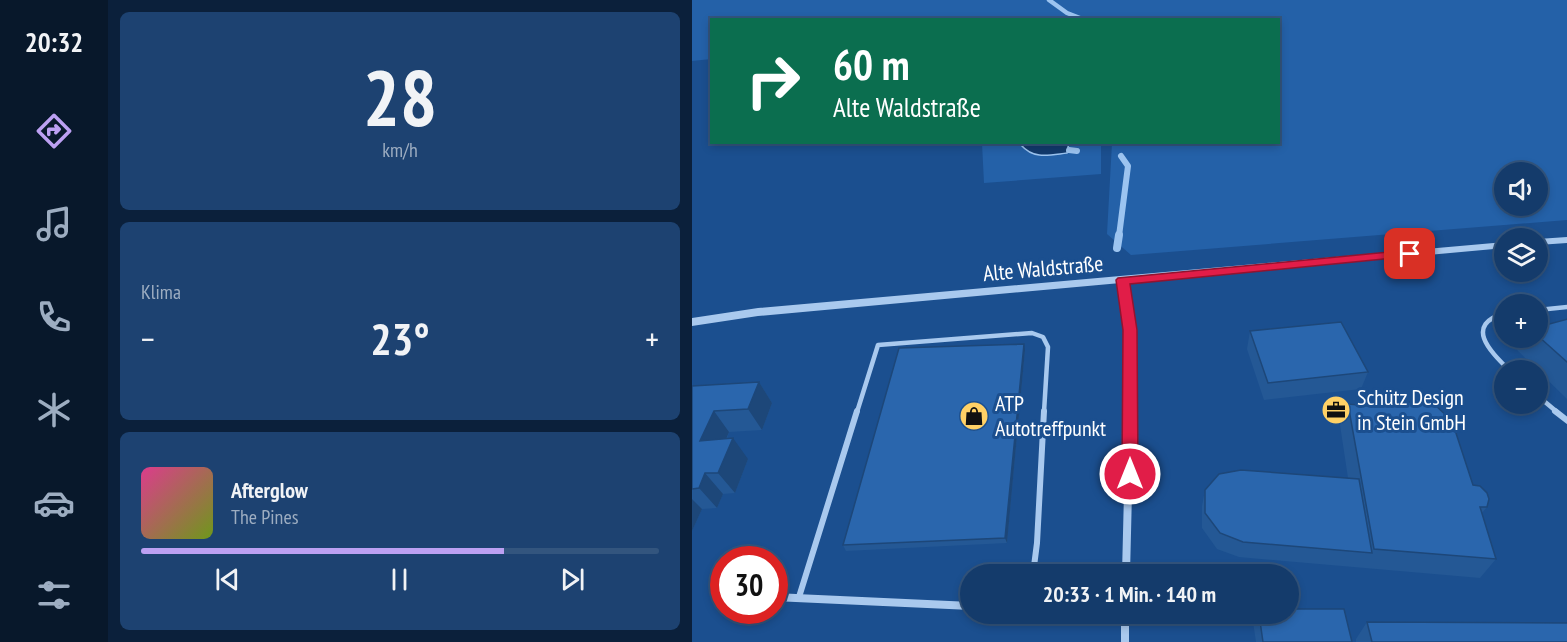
<!DOCTYPE html>
<html lang="de">
<head>
<meta charset="utf-8">
<style>
  :root { --surface:#143b6b; --page:#1d4271; --text:#f1f3f6; --muted:#9dadc1; --line:#33557e; --accent:#bca0f2 }
  body { margin:0; font-family:"PT Sans Narrow",sans-serif; background:var(--page); color:var(--text); height:100vh; display:flex; flex-direction:column; font-size:22px; white-space:nowrap }
  * { box-sizing:border-box; margin:0 }
  p { font-size:20px; color:var(--muted) }
  .icon { flex:none; width:33px; height:33px; fill:none; stroke:currentColor; stroke-width:2; stroke-linecap:round; stroke-linejoin:round }
  .map { position:relative; flex:1; overflow:hidden }
  .side { display:flex; flex-direction:column; gap:12px; padding:12px; background:#0b203b; width:584px }
  .side>* { flex:none }
  .hud { position:absolute; left:18px; top:18px; width:570px; height:126px; border-radius:0px; box-shadow:0 3px 9px #0003,0 0 0 2px var(--line); background:#0b6e4f; color:#fff; overflow:hidden }
  .controls { position:absolute; left:802px; top:162px; display:grid; gap:12px }
  .controls a { display:grid; place-items:center; width:54px; height:54px; border-radius:50%; background:var(--surface); box-shadow:0 3px 9px #0003,0 0 0 2px var(--line); font-size:30px }
  .speed { position:absolute; left:18px; top:546px; display:flex; gap:12px; font-size:30px; font-weight:700; text-align:center }
  .speed>* { display:grid; place-content:center; width:78px; height:78px; border-radius:50%; background:var(--surface); box-shadow:0 3px 9px #0003,0 0 0 2px var(--line); line-height:1 }
  .speed .limit { border:9px solid #d22; background:#fff; color:#111 }
  .pin { position:absolute; display:grid; place-items:center; width:51px; height:51px; color:#fff; margin:-26px; border-radius:12px; box-shadow:0 3px 9px #0006 }
  .me { position:absolute; width:66px; margin:-33px; rotate:0deg; stroke-linejoin:round; filter:drop-shadow(0 0 4px #0008) }
  .turn { display:flex; align-items:center; gap:21px; height:126px; padding:0 24px; font-size:27px }
  .turn .icon { width:78px; height:78px; stroke-width:2.5 }
  .turn b { display:block; font-size:42px; line-height:51px }
  .big { font-size:45px; font-weight:700; line-height:1.1 }
  .side .tile { flex:1; display:flex; flex-direction:column; justify-content:center; gap:9px; min-width:0; padding:0 21px; border-radius:9px; background:var(--page) }
  .side .dial { align-items:center; gap:0 }
  .dial b { font-size:78px; line-height:1 }
  .song { display:flex; align-items:center; gap:18px }
  .cover { width:72px; height:72px; border-radius:9px; background:linear-gradient(135deg,hsl(330 70% 55%),hsl(80 70% 35%)) }
  .played { height:6px; border-radius:3px; background:linear-gradient(90deg,var(--accent) 70%,var(--line) 70%) }
  .keys { display:flex; justify-content:space-around; direction:ltr }
  .heat { display:flex; justify-content:space-between; align-items:center; font-size:33px; direction:ltr }
  .trip { position:absolute; left:268px; top:564px; width:339px; height:60px; border-radius:30px; background:var(--surface); box-shadow:0 3px 9px #0003,0 0 0 2px var(--line); font-weight:700; line-height:60px; text-align:center }
  main { display:flex; flex:1; min-height:0 }
  .menu { display:flex; flex-direction:column; width:108px; justify-content:space-around; align-items:center; background:#08182b; color:var(--muted) }
  .menu .icon { width:42px; height:42px }
  .menu .current { color:var(--accent) }
  .menu b { font-size:27px; color:var(--text) }
  .map>svg:first-child { display:block }
  .green { fill:#2461a8; fill-rule:evenodd }
  .water { fill:#123a6d; stroke:#9cc4f0; stroke-width:1.5 }
  .lines { fill:none; stroke-linecap:round; stroke-linejoin:round }
  .stream-far2 { stroke:#9cc4f0; stroke-width:4.5 }
  .stream-far1 { stroke:#9cc4f0; stroke-width:6 }
  .stream { stroke:#9cc4f0; stroke-width:8 }
  .service-far1 { stroke:#a9c9ee; stroke-width:4.5 }
  .service { stroke:#a9c9ee; stroke-width:6 }
  .minor-far1 { stroke:#a9c9ee; stroke-width:6 }
  .minor { stroke:#a9c9ee; stroke-width:8 }
  .tertiary { fill:#a9c9ee; fill-rule:evenodd }
  .wall { fill:#245895 }
  .shaded-wall { fill:#1d4779 }
  .building { fill:#2a66ad; stroke:#1d4779; stroke-width:1.5 }
  .route { fill:#e11d48; stroke:#92132f; stroke-width:1.5 }
  .labels { text-anchor:middle; dominant-baseline:central; stroke-width:6; stroke-linejoin:round; paint-order:stroke }
  .street-label { font-size:22px; fill:#fff; stroke:#1b4f8f }
  .poi-label { font-size:22px; fill:#fff; stroke:#1b4f8f; text-anchor:start }
</style>
</head>
<body>
<main>
<nav class="menu">
<b>20:32</b>
<svg class="icon current" aria-label="directions" viewBox="0 0 24 24"><path d="M12 3l9 9-9 9-9-9zM9 14v-3h6M13 9l2 2-2 2"/></svg>
<svg class="icon" aria-label="music" viewBox="0 0 24 24"><path d="M9 18V5l10-2v13"/><circle cx="6" cy="18" r="3"/><circle cx="16" cy="16" r="3"/></svg>
<svg class="icon" aria-label="phone" viewBox="0 0 24 24"><path d="M5 4h4l2 5-3 2q2 4 5 5l2-3 5 2v4C11 20 4 13 5 4z"/></svg>
<svg class="icon" aria-label="climate" viewBox="0 0 24 24"><path d="M12 3v18M4 7l16 10M4 17L20 7"/></svg>
<svg class="icon" aria-label="car" viewBox="0 0 24 24"><path d="M5 17H2v-5l4-1 3-4h7l3 4 3 1v5h-3M9 17h6M6 11h13"/><circle cx="7" cy="17" r="2"/><circle cx="17" cy="17" r="2"/></svg>
<svg class="icon" aria-label="filters" viewBox="0 0 24 24"><path d="M4 7h16M4 17h16"/><circle cx="9" cy="7" r="2"/><circle cx="15" cy="17" r="2"/></svg>
</nav>
<section class="side">
<div class="tile dial"><b>28</b><p>km/h</p></div>
<div class="tile"><p>Klima</p>
<div class="heat"><a>−</a><b class="big">23°</b><a>+</a></div>
</div>
<div class="tile">
<div class="song"><i class="cover"></i><div><b>Afterglow</b><p>The Pines</p></div></div>
<div class="played"></div>
<div class="keys"><svg class="icon" aria-label="previous" viewBox="0 0 24 24"><path d="M18 5L8 12l10 7zM5 5v14"/></svg><svg class="icon" aria-label="pause" viewBox="0 0 24 24"><path d="M8 5v14M16 5v14"/></svg><svg class="icon" aria-label="next" viewBox="0 0 24 24"><path d="M6 5l10 7-10 7zM19 5v14"/></svg></div>
</div>
</section>
<div class="map">
<svg width="876" height="642" viewBox="0 0 876 642">
  <rect width="100%" height="100%" fill="#1b4f8f"/>
  <path class="green" d="M0 0H875V220L439 255 415 234 420 143 586 142V20H20L19 59 0 61ZM846 172V206H813V172Z
    M290 143H330L329 145 375 153 377 143H409V174L292 183Z"/>
  <path class="water" d="M377 142 375 153C358 155 342 160 329 145L330 143Z"/>
  <g class="lines">
    <path class="stream-far2" d="M357 0 375 13 393 20"/>
    <path class="stream-far1" d="M377 150 385 151
      M427 236 436 166 429 156"/>
    <path class="stream" d="M425 248 427 235"/>
    <path class="service-far1" d="M846 310 876 307
      M813 313C772 325 797 350 817 370
      M846 396 865 412
      M165 412 186 345 340 333 351 337 356 347 352 412"/>
    <path class="service" d="M863 411 876 421
      M341 574 345 543 352 411
      M107 597 165 411"/>
    <path class="minor-far1" d="M431 281 438 352V412"/>
    <path class="minor" d="M434 574 438 411
      M82 597 279 606
      M433 614V642"/>
    <path class="tertiary" d="M876 237V243L846 245V239Z
      M813 242V248L66 316 0 326V318L66 308Z"/>
  </g>
  <path class="wall" d="M876 319V400L825 350 833 338H846V327Z
    M558 331 676 372 669 389 572 400 555 349Z
    M333 350 315 543 154 551 151 545Z
    M67 382 80 403 70 430 37 432 35 439 56 459 43 493 31 494 25 508 10 509 0 531V386Z
    M688 400 781 485 795 507 790 513 804 559 788 578 547 557 525 549 510 528V506L513 490 656 478 648 425 656 404 685 406Z
    M564 614H597L660 642H564L561 622Z
    M675 622 876 642H664V639Z"/>
  <path class="shaded-wall" d="M332 344 333 350 315 543 313 538Z
    M67 382 80 403 70 430 56 409Z
    M22 411 37 432 25 461 8 441Z
    M41 438 56 459 43 493 26 473Z
    M13 473 31 494 25 508 7 488Z
    M0 499 10 509 0 531Z"/>
  <path class="building" d="M876 319V363L846 336V327Z
    M649 322 676 372 576 383 558 331Z
    M332 344 313 538 151 545 207 348Z
    M67 382 56 409 22 411 8 441 41 438 26 473H13L7 488 0 489V386Z
    M688 400 742 404 760 421 781 485 788 486 795 493 797 499 795 507H788L804 559 682 549 656 404 689 407Z
    M549 470 667 479 680 553 551 542 528 533 513 513V490L527 474Z
    M597 609H652L660 642H571L567 614H597Z
    M675 622 876 623V642H680Z"/>
  <path class="route" d="M718 250 722 251V256L438 284 445 330 446 474 444 479 438 481 432 479 430 474 431 330 424 280 426 278Z"/>
  <defs>
    <g id="office-disc" transform="scale(1.5)"><circle r="9.5" fill="#ffd166" stroke="#1b4f8f"/><path d="M-6-3h4V-5.5h4V-3h4V5H-6ZM-1-4.5V-3h2v-1.5ZM-6 0V1H6V0Z" fill="#111"/></g>
    <g id="shop-disc" transform="scale(1.5)"><circle r="9.5" fill="#ffd166" stroke="#1b4f8f"/><path d="M-5-2.5h2.3a2.7 3.5 0 0 1 5.4 0H5L5.5 6h-11ZM-1.5-2.5h3a1.5 2.3 0 0 0-3 0Z" fill="#111"/></g>
  </defs>
  <g fill-rule="evenodd">
    <use href="#office-disc" x="644" y="410"/>
    <use href="#shop-disc" x="282" y="416"/>
  </g>
  <g class="labels">
    <g class="street-label">
      <text transform="translate(351 268) rotate(-5)">Alte Waldstraße</text>
    </g>
    <g class="poi-label">
      <text x="665" y="397">Schütz Design<tspan x="665" dy="25">in Stein GmbH</tspan></text>
      <text x="303" y="403">ATP<tspan x="303" dy="25">Autotreffpunkt</tspan></text>
    </g>
  </g>
</svg>
<div class="controls">
<a><svg class="icon" aria-label="sound" viewBox="0 0 24 24"><path d="M4 9h4l5-4v14l-5-4H4zM17 9q2 3 0 6"/></svg></a>
<a><svg class="icon" aria-label="layers" viewBox="0 0 24 24"><path d="M12 4l9 5-9 5-9-5zM3 14l9 5 9-5"/></svg></a>
<a>+</a>
<a>−</a>
</div>
<div class="speed"><div class="limit">30</div></div>
<div class="pin" style="left:718px;top:254px;background:#d93025"><svg class="icon" aria-label="arrive" viewBox="0 0 24 24"><path d="M6 21V4h12l-3 4 3 4H6"/></svg></div>
<svg class="me" style="left:438px;top:474px" viewBox="-20 -20 40 40"><circle r="17" fill="#e11d48" stroke="#fff" stroke-width="3"/><path d="M0-11L8 9 0 5-8 9z" fill="#fff"/></svg>
<div class="trip">20:33 · 1 Min. · 140 m</div>
<div class="hud">
<div class="turn"><svg class="icon" aria-label="right" viewBox="0 0 24 24"><path d="M7 20v-9h11M14 6l5 5-5 5"/></svg><div><b>60 m</b>Alte Waldstraße</div></div>
</div>
</div>
</main>
</body>
</html>
